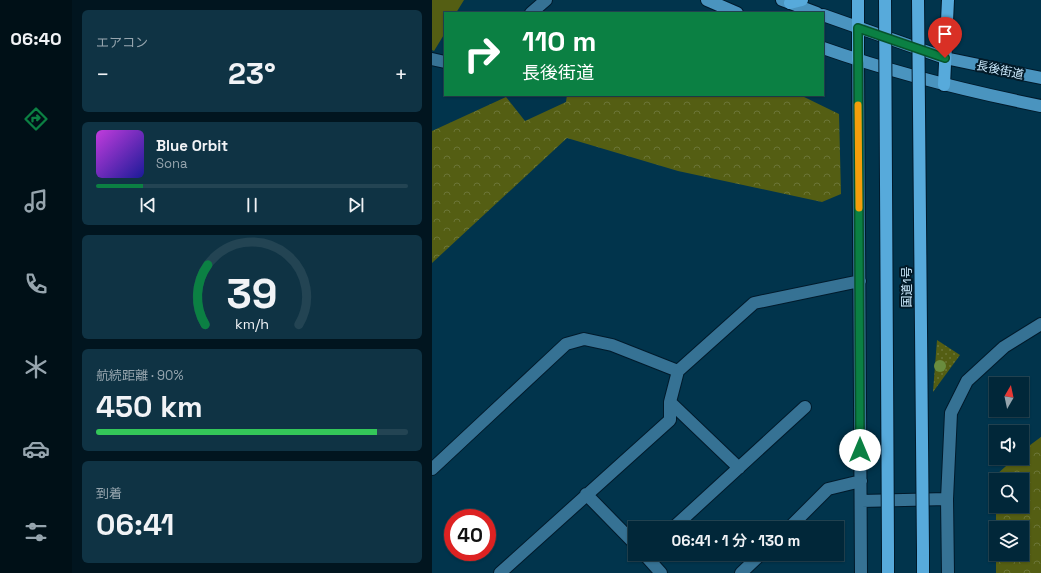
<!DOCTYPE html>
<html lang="ja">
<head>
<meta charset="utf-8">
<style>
  :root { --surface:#012739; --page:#0f3344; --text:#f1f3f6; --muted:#96a5ae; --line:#234453; --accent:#0b8043 }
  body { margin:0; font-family:"Space Grotesk","Noto Sans JP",sans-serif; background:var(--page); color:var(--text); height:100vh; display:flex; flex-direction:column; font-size:15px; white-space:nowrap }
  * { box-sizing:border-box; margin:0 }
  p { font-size:13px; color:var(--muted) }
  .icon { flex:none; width:22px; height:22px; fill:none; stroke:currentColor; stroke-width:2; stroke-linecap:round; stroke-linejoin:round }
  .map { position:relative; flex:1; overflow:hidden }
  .details { display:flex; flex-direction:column; gap:10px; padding:10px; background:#01151f; width:360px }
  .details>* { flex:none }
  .banner { position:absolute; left:12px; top:12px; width:380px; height:84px; border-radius:0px; box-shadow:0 1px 3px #0004,0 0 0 1px var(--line); background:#0b8043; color:#fff; overflow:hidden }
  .needle { width:26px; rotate:9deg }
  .buttons { position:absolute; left:557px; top:377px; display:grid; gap:8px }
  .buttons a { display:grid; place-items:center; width:40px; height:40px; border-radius:0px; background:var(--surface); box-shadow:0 1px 3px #0004,0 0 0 1px var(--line); font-size:20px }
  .speed { position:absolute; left:12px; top:509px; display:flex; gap:8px; font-size:20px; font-weight:700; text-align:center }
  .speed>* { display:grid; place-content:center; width:52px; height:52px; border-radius:50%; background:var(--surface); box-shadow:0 1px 3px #0004,0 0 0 1px var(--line); line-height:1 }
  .speed .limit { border:6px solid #d22; background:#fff; color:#111 }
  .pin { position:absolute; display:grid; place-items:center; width:34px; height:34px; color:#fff; margin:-41px -17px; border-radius:50% 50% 50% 0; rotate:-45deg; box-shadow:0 0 4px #0007 }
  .pin .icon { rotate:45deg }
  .me { position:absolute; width:44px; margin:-22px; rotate:0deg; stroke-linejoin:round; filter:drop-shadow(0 0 3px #0008) }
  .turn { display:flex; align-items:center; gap:14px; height:84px; padding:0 12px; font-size:18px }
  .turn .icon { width:52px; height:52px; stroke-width:2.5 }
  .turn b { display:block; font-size:28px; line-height:34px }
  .big { font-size:30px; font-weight:600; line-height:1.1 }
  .details .tile { flex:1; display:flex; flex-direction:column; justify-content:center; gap:6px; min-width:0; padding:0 14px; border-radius:6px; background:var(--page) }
  .details .dial { align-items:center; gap:0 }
  .dial svg { height:104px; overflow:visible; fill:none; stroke:var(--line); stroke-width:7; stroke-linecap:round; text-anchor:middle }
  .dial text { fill:var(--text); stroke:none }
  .song { display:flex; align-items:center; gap:12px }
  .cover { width:48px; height:48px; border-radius:6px; background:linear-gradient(135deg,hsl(290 70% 55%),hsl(240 70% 35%)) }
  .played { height:4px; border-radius:2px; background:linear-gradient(90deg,var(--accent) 15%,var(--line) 15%) }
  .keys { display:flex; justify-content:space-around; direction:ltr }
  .heat { display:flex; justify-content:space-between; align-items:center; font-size:22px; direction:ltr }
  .charge { height:6px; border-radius:3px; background:linear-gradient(90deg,#34c759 90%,var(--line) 0) }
  .trip { position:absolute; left:196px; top:521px; width:216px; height:40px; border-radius:0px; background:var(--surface); box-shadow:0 1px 3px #0004,0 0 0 1px var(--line); font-weight:600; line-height:40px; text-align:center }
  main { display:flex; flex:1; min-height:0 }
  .tab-bar { display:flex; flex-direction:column; width:72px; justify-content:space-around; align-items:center; background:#001017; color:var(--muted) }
  .tab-bar .icon { width:28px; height:28px }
  .tab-bar .active { color:var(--accent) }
  .tab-bar b { font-size:18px; color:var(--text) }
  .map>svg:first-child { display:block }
  .grass { fill:url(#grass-dots) }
  .forest { fill:url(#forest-crowns); fill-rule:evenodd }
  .park { fill:#545e13 }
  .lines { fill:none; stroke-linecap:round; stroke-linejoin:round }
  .minor-casing { stroke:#001a2b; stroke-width:14 }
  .major-casing { stroke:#001a2b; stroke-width:14 }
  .highway-casing { stroke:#001a2b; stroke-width:14 }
  .minor { stroke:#367294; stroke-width:12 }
  .major { stroke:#4a94bf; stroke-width:12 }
  .highway { stroke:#57aadb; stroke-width:12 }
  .highway-bridge-casing { stroke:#001a2b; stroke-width:14; stroke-linecap:butt }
  .highway-bridge { stroke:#57aadb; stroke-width:12 }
  .tree { fill:#6a8c3e }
  .route-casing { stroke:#07532c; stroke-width:10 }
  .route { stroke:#0b8043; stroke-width:7 }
  .slow { stroke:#f59e0b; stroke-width:7 }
  .labels { text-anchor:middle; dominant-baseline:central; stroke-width:4; stroke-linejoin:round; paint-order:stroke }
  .street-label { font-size:12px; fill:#cdebfe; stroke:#021a28 }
</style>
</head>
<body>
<main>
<nav class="tab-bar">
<b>06:40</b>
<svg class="icon active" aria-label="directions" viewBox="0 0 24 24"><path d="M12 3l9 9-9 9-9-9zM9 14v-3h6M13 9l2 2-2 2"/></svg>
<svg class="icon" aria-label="music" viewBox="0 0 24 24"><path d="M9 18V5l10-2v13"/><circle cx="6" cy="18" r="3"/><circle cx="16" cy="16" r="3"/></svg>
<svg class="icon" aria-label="phone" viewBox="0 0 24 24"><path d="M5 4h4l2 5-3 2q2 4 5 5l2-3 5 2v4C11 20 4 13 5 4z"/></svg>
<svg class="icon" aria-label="climate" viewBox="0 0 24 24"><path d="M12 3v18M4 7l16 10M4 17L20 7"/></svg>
<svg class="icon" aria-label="car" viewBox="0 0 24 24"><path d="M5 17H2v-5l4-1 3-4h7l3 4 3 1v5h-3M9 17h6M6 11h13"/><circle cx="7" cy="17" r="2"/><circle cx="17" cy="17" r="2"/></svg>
<svg class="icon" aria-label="filters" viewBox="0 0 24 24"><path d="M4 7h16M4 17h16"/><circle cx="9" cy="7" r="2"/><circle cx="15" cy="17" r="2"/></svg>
</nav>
<section class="details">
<div class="tile"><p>エアコン</p>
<div class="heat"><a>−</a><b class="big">23°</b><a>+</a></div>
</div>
<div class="tile">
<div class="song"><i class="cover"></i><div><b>Blue Orbit</b><p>Sona</p></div></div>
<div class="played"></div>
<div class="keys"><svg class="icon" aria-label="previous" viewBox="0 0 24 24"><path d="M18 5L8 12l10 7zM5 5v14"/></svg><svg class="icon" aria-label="pause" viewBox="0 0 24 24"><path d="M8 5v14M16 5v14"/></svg><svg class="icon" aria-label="next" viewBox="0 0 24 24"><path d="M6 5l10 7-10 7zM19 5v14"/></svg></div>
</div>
<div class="tile dial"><svg viewBox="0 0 100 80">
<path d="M14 69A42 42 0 1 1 86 69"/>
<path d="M14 69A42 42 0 0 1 16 23" stroke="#0b8043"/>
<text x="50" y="56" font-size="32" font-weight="700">39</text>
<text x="50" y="72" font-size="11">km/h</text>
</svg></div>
<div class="tile"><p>航続距離 · 90%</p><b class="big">450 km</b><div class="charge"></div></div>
<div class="tile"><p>到着</p><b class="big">06:41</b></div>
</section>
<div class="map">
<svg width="609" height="573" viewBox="0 0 609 573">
  <defs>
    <pattern id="grass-dots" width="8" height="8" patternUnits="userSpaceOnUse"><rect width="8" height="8" fill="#545e13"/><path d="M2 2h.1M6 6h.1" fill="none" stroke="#6b7536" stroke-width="1.8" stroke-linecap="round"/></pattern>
    <pattern id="forest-crowns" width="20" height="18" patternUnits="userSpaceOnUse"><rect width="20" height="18" fill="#545e13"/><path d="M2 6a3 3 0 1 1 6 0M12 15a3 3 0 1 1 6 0" fill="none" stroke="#6b7536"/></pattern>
  </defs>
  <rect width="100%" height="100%" fill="#01344c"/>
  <path class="grass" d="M505 340 528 355 501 392Z"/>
  <path class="forest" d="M135 95H368L407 114 409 194 390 202 246 171 135 138 0 263V131L74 97 93 121 134 102Z
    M609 437V573H564V554H590V528H564V541V475L583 458H590V451ZM564 480H590V506H564Z"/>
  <path class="park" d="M0 0H32L24 13H13V33L2 51 0 50Z"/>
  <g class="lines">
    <g class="minor-casing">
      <path id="minor" d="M99 13 114 0
        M0 59 13 62
        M426 60 429 573
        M238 402 307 468
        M0 469 134 344 152 339 180 345 246 371 322 303 428 281
        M154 494 203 544
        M429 501 515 499
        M241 528 373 407
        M357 528 396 489 429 481
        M212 554 229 573
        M68 573 238 420V402L246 371
        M309 573 329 554
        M516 573 515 499 519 413 535 381 572 347 609 324"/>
    </g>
    <g class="major-casing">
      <path id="major" d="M275 0 305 13
        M350 0 385 13
        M391 15 513 58 609 78
        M391 48C462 73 535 91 609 106"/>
    </g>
    <g class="highway-casing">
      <path id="highway" d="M426 0V60
        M358 3 370 0
        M512 85 516 0
        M456 550V573
        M491 550V573"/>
    </g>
    <use href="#minor" class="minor"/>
    <use href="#major" class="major"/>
    <use href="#highway" class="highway"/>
    <g class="highway-bridge-casing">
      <path id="highway-bridge" d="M453 0 456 550
        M486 0 491 550"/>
    </g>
    <use href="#highway-bridge" class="highway-bridge"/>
  </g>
  <circle class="tree" cx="508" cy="366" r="6"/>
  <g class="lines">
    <g class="route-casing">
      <path id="route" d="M428 450 426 28 513 58"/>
    </g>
    <use href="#route" class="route"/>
    <path class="slow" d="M426 105 427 208"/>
  </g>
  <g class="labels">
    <g class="street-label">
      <text transform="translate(568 70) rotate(12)">長後街道</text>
      <text transform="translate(475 287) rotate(-90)">国道1号</text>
    </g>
  </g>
</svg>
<div class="buttons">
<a><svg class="needle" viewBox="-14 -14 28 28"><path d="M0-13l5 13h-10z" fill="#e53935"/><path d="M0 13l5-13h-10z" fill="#96a5ae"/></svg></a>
<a><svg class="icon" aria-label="sound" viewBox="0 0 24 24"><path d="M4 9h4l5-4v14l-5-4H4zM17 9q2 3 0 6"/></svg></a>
<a><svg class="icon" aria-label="search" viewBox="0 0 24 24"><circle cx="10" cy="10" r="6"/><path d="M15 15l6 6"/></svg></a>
<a><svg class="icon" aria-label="layers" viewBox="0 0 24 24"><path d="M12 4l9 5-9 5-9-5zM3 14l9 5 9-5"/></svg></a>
</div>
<div class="speed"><div class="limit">40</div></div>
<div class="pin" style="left:513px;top:58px;background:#d93025"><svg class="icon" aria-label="arrive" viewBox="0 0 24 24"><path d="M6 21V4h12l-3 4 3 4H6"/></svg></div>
<svg class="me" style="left:428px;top:450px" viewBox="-20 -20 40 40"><circle r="19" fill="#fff"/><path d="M0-13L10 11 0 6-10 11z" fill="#0b8043"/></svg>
<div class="trip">06:41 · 1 分 · 130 m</div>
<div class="banner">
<div class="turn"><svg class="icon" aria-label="right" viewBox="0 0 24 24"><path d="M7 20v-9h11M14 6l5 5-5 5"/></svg><div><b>110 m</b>長後街道</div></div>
</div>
</div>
</main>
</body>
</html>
